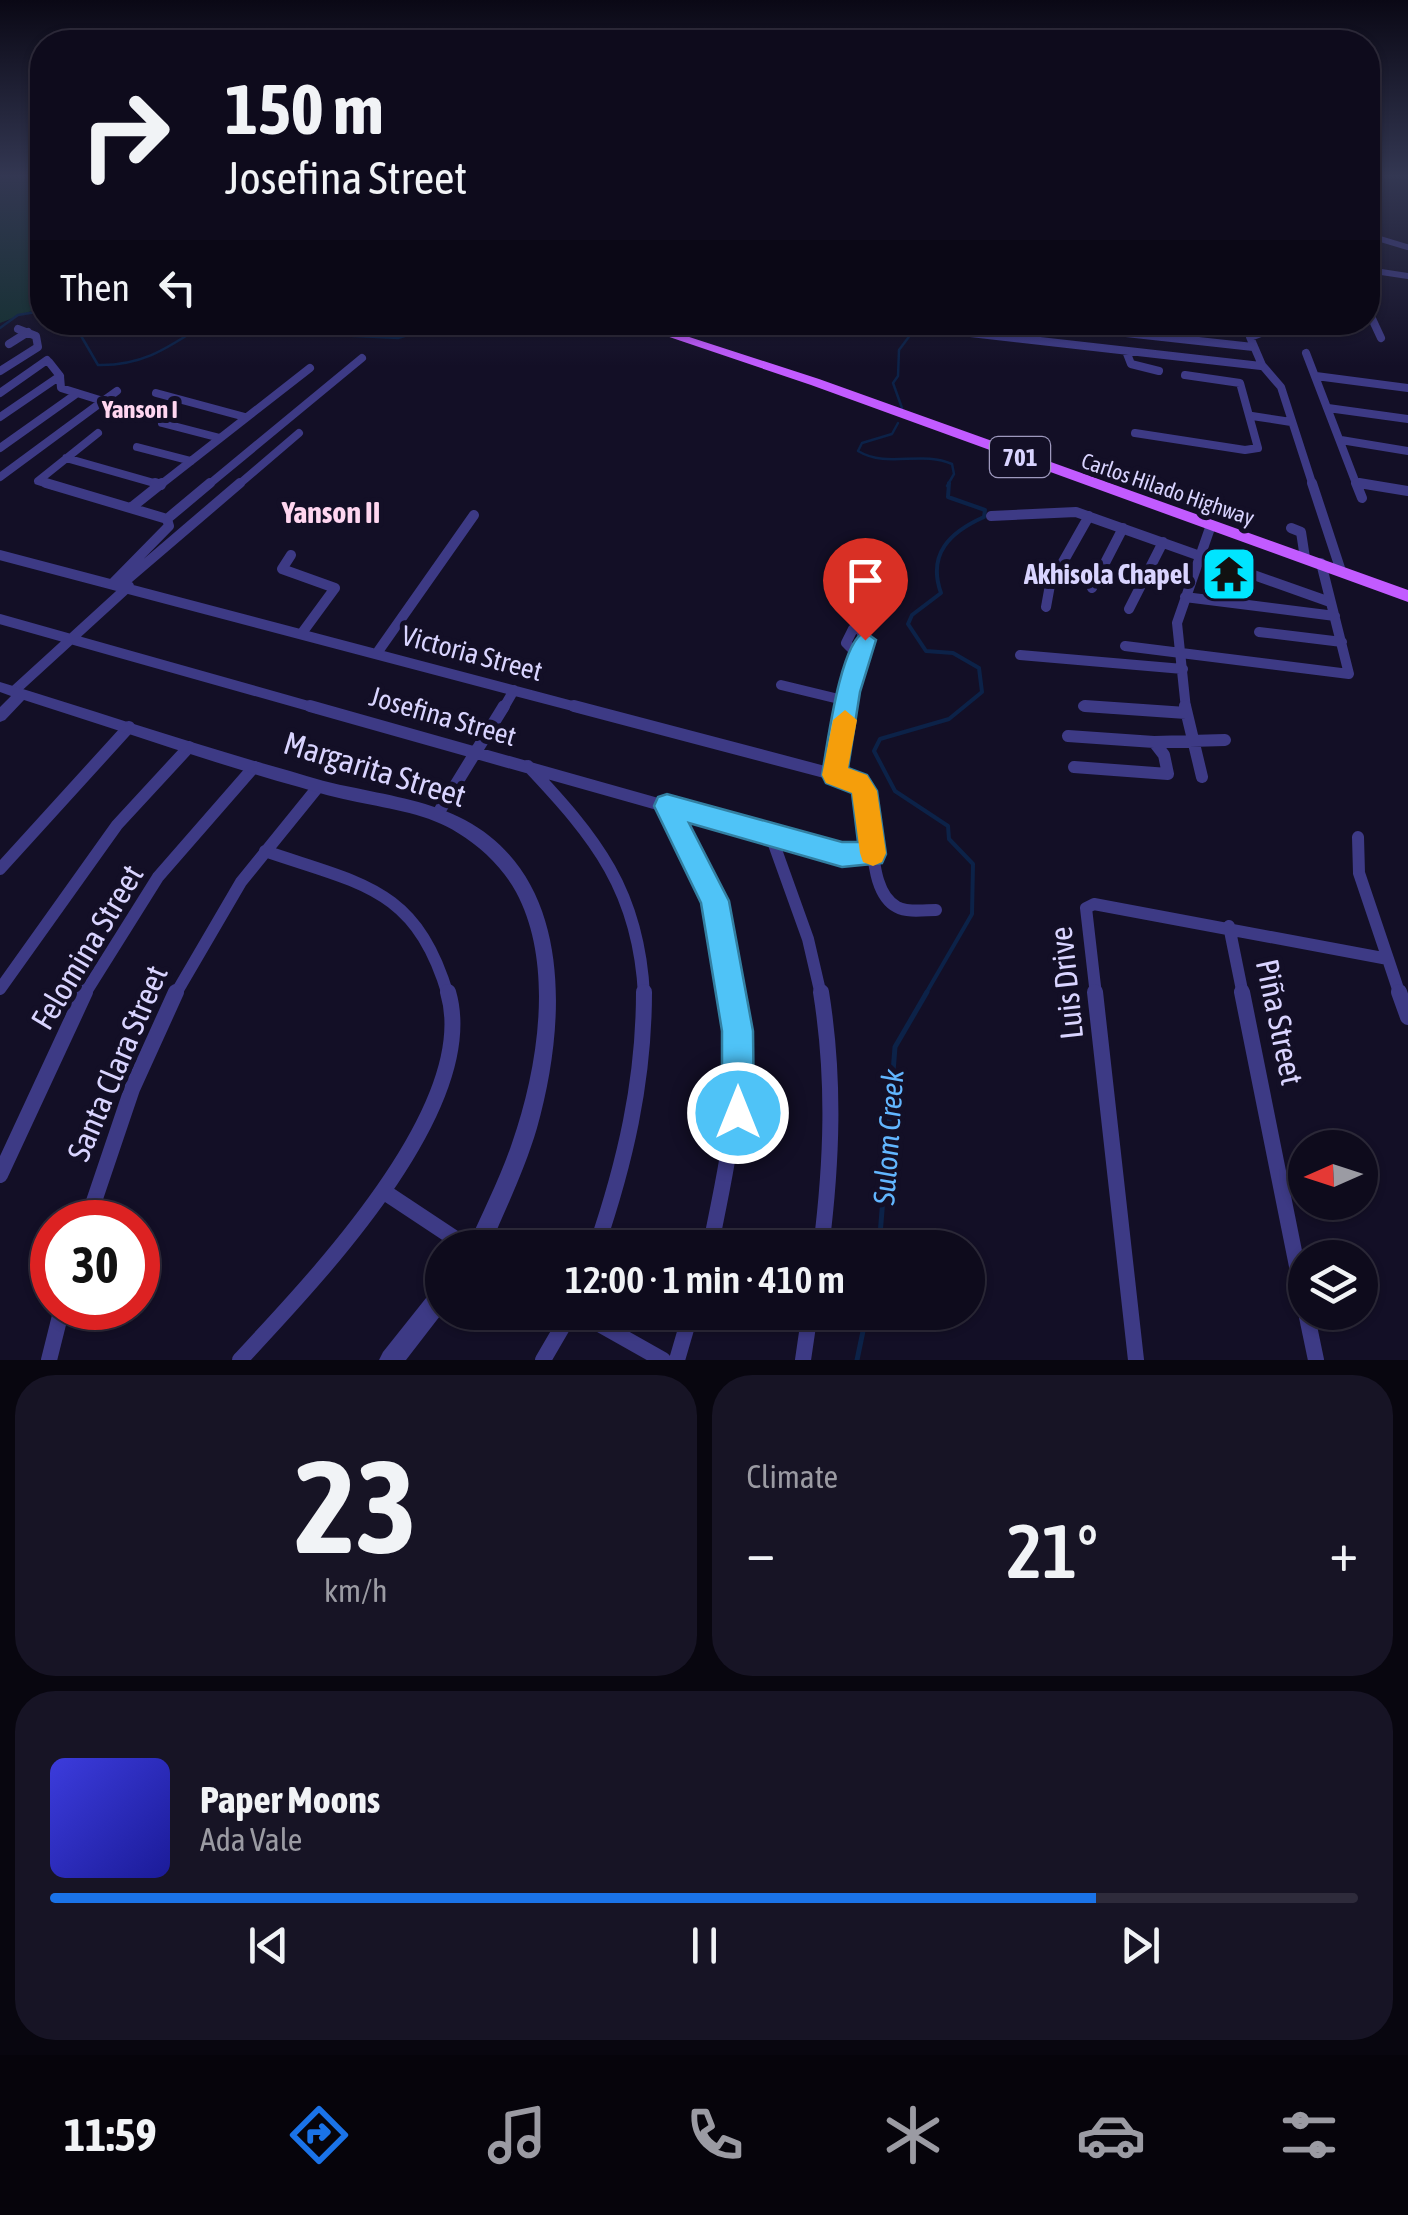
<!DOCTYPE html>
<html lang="en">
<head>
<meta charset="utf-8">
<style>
  :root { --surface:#0e0b1c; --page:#171425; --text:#f1f3f6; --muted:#9b9ba3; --line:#2e2b3b; --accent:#1a73e8 }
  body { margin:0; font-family:"Asap Condensed",sans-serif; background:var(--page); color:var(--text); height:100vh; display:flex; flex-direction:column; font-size:38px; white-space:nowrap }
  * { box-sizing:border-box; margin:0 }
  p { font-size:32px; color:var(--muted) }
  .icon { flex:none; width:55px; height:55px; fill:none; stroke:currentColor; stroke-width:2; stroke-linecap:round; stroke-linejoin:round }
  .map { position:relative; height:1360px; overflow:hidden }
  .sheet { display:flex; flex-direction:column; gap:15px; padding:15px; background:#08060f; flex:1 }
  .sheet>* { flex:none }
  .top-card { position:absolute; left:30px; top:30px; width:1350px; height:305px; border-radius:40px; box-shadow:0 2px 8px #0004,0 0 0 2px var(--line); background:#0e0b1c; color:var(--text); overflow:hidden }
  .needle { width:65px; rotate:267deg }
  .tools { position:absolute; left:1288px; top:1130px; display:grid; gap:20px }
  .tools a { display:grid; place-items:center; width:90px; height:90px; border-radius:50%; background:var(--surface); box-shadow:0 2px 8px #0004,0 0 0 2px var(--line); font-size:50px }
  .speed { position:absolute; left:30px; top:1200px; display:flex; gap:20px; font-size:50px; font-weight:700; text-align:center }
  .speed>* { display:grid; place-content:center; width:130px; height:130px; border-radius:50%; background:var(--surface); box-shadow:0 2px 8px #0004,0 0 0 2px var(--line); line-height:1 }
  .speed .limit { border:15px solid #d22; background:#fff; color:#111 }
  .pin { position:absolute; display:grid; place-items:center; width:85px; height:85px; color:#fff; margin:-102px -42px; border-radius:50% 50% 50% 0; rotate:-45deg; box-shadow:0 0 10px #0007 }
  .pin .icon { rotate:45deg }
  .me { position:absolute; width:110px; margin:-55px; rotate:0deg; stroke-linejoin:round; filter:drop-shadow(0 0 8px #0008) }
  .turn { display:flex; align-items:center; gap:35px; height:210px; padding:0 30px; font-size:45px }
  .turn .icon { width:130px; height:130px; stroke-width:2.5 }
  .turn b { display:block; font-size:70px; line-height:85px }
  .then { display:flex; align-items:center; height:95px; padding:0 30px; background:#0003; gap:20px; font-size:38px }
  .big { font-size:75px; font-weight:600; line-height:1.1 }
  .sheet .tile { flex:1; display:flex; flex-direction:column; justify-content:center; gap:15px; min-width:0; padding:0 35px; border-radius:40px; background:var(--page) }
  .sheet .dial { align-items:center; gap:0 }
  .dial b { font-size:130px; line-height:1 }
  .song { display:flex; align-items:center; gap:30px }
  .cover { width:120px; height:120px; border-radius:15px; background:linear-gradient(135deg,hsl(240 70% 55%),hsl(240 70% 35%)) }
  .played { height:10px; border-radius:5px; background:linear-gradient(90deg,var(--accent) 80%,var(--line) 80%) }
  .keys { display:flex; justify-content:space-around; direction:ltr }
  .heat { display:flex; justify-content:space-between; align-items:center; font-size:55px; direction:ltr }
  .sheet .tiles { flex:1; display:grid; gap:15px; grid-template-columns:1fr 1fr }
  .tile:last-child { grid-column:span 2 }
  .trip { position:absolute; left:425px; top:1230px; width:560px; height:100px; border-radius:50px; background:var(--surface); box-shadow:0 2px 8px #0004,0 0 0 2px var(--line); font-weight:600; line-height:100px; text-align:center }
  .tabs { display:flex; height:160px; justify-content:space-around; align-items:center; background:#06040b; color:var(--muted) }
  .tabs .icon { width:70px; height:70px }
  .tabs .selected { color:var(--accent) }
  .tabs b { font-size:45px; color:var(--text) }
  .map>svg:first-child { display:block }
  .green { fill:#12302f }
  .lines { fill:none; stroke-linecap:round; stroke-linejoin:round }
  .stream-far2 { stroke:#0c2248; stroke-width:2.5 }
  .stream-far1 { stroke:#0c2248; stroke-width:4 }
  .stream { stroke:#0c2248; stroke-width:5 }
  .minor-far4 { stroke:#3d3a85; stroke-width:6 }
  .minor-far3 { stroke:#3d3a85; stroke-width:8 }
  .minor-far2 { stroke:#3d3a85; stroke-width:10 }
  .minor-far1 { stroke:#3d3a85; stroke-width:12 }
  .minor { stroke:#3d3a85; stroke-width:16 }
  .tertiary { fill:#3d3a85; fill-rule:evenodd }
  .primary { fill:#c25bff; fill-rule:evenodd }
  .route { fill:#4fc3f7; stroke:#337fa1; stroke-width:2.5 }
  .slow { fill:#f59e0b }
  .labels { text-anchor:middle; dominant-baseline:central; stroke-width:10; stroke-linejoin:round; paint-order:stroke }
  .far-street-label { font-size:22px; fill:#d9d4ff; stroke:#130f26 }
  .far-neighbourhood-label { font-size:25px; font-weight:bold; fill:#ffd6f0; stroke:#130f26 }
  .shield { fill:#130f26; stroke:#9e99be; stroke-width:2.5 }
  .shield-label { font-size:25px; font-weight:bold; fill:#d9d4ff }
  .poi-label { font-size:28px; font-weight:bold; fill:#d9d4ff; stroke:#130f26; text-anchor:end }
  .street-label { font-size:28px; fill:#d9d4ff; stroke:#130f26 }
  .neighbourhood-label { font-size:30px; font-weight:bold; fill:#ffd6f0; stroke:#130f26 }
  .water-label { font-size:30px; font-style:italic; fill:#62b6ff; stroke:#130f26 }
  .near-street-label { font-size:32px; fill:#d9d4ff; stroke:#130f26 }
</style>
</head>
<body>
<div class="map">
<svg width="1408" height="1360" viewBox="0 0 1408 1360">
  <rect width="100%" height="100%" fill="#130f26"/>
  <path class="green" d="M0 175H42V307L0 323Z"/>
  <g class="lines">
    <path class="stream-far2" d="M73 322 98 365C145 366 170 346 208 322
      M265 322 272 332 398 338 451 322
      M0 328 18 315 42 311
      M902 408 893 383 898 376 899 350 920 322
      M898 423 892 434 862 443 858 451C888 469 921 450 952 464L954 474 947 486"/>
    <path class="stream-far1" d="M925 995 972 914 973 864 949 839 948 826 895 791 874 751 880 739 949 719 982 692 979 668 953 653 926 651 908 624 912 615 941 593C927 554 950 532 984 517L985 510 948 497 949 483"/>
    <path class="stream" d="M879 1248 895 1047 927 992
      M857 1360 867 1312"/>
    <path class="minor-far4" d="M1377 238 1407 247
      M1368 270 1408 276"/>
    <path class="minor-far3" d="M1368 310 1381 338
      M941 322 944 330 1261 366
      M1026 322 1253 347
      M1256 322 1261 333 1250 337 1262 365 1281 387 1313 486
      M9 344 28 332
      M1126 351 1131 364 1159 371
      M1306 353 1357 486
      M0 371 38 347 36 336 18 329
      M1316 376 1408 388
      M0 393 47 360
      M156 393 245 417
      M103 401 117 391
      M1328 408 1408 419
      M1252 416 1291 422
      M0 417 60 376
      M162 423 220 438
      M1135 433 1245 450 1258 448 1240 383 1185 375
      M1341 440 1408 451
      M137 447 191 461
      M0 448 76 394
      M66 458 161 485
      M0 477 103 401 61 388 60 376 49 362
      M1357 483 1375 486
      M54 486 38 481 98 433
      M159 486 310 368
      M207 486 362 358
      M237 486 299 433"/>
    <path class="minor-far2" d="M46 483 167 519 169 526 114 582
      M155 483 161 485
      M1312 483 1341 571
      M1356 483 1362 498
      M1359 483 1408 491
      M132 507 162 483
      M991 516 1076 512 1330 602
      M167 519 210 483
      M1291 528 1301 532 1305 558
      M0 555 584 709
      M291 555 282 569 335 588 302 633
      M122 584 240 483
      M1092 588 1123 528
      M1185 597 1335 616
      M1046 607 1050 585 1089 516
      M1129 609 1163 542
      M0 619 319 709
      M853 629H860L865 641 860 657 846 643Z
      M1259 632 1342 642
      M1125 646 1349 674 1321 563
      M377 653 474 515
      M1020 655 1183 669
      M781 685 847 701
      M14 691 129 586
      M1083 706 1122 709
      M503 709 514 690
      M845 709 860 657
      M1186 709 1177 623 1211 525"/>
    <path class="minor-far1" d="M310 706 771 836 842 854H873
      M574 706 851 779C881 806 861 888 897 907 908 913 925 910 936 910
      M1085 706 1186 713
      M1185 706 1202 777
      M1068 736 1154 742 1225 740
      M528 766C596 838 639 891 644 995
      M1074 767 1168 774 1164 755 1154 742
      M835 775 846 706
      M667 806 715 901 732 995
      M437 815 504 706
      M771 836 808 939 821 995
      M1358 837 1359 873 1388 959
      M265 851C361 884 416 887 448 995
      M0 869 129 727
      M1229 926 1243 995
      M0 989 117 825 189 747
      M84 995 158 877 254 767
      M175 995 241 882 318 787
      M1096 995 1086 908 1094 904 1388 959 1400 995"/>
    <path class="minor" d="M821 992C835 1079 832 1161 821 1248
      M1095 992 1136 1360
      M1242 992 1305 1306
      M1399 992 1408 1017
      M0 1175 85 992
      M386 1193 469 1248
      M87 1222 132 1089 176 992
      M596 1248C625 1163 644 1082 644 992
      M710 1248C728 1159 747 1083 731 992
      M578 1312 663 1360
      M1306 1312 1316 1360
      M49 1360 62 1308
      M240 1360C312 1282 482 1107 448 992
      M543 1360 571 1312
      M677 1360 691 1312
      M803 1360 810 1312"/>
    <path class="tertiary" d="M0 682C96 711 192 744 290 771 312 778 334 784 356 788 393 796 431 802 465 820 575 879 566 1025 537 1128 525 1169 506 1208 489 1248H467C482 1213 500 1179 512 1143 538 1069 555 964 516 892 503 868 481 847 458 833 429 814 391 809 357 802 337 798 318 793 299 787 206 761 116 729 24 700L5 720 0 722V707L11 696 0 692Z
      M442 1285 443 1312 406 1360H379L383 1352 434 1288Z"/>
    <path class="primary" d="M625 322H643L819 379 1408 590V602L811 385Z"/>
  </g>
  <linearGradient id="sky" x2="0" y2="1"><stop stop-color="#0a0815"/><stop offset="0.48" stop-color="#333752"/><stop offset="1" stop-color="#333752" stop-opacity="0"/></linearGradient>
  <rect width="1408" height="366" fill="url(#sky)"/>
  <path class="route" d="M865 632 876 640 860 692 848 768 867 775 877 791 886 854 882 863 842 867 689 823 729 901 753 1031 754 1113 750 1125 738 1129 726 1125 722 1113V1031L701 903 654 806 658 797 667 794 842 842H858L852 793 826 783 822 775C827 748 840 640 865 632Z"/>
  <path class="slow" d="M845 710 857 720 848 768 867 775 877 791 886 853 882 862 873 866 863 862 860 853 852 793 826 783 822 775 833 720Z"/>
  <defs>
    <g id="temple-square" transform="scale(2.875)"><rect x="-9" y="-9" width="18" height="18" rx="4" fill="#00e5ff" stroke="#130f26"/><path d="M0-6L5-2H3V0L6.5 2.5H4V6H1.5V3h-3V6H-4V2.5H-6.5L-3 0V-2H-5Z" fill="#111"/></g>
  </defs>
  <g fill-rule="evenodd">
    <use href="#temple-square" x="1229" y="574"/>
  </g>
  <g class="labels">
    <g class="far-street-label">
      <text transform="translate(1168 489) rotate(19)">Carlos Hilado Highway</text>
    </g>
    <g class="far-neighbourhood-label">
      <text x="140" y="409">Yanson I</text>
    </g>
    <rect class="shield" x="990" y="437" width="60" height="40" rx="8"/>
    <g class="shield-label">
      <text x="1020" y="457">701</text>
    </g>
    <g class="poi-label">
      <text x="1190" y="574">Akhisola Chapel</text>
    </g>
    <g class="street-label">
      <text transform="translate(472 653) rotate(15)">Victoria Street</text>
      <text transform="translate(443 716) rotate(16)">Josefina Street</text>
    </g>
    <g class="neighbourhood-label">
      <text x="331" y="512">Yanson II</text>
    </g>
    <g class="water-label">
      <text transform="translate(888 1137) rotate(-86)">Sulom Creek</text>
    </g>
    <g class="near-street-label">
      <text transform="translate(375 769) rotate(17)">Margarita Street</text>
      <text transform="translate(87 947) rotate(-59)">Felomina Street</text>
      <text transform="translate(1066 983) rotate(-96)">Luis Drive</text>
      <text transform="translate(1280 1022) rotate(78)">Piña Street</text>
      <text transform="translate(117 1063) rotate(-67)">Santa Clara Street</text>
    </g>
  </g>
</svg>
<div class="tools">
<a><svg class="needle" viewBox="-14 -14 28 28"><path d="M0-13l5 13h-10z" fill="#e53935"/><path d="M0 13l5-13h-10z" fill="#9b9ba3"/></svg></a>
<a><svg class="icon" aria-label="layers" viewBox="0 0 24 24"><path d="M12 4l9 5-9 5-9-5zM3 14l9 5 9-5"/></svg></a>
</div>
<div class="speed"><div class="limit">30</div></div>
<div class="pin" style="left:865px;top:640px;background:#d93025"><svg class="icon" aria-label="arrive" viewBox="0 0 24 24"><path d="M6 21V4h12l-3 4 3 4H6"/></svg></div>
<svg class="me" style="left:738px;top:1113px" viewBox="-20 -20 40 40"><circle r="17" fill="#4fc3f7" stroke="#fff" stroke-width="3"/><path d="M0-11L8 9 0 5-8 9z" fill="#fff"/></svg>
<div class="trip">12:00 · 1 min · 410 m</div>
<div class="top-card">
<div class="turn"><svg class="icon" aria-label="right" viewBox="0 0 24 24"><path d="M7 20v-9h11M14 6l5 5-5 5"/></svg><div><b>150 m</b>Josefina Street</div></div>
<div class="then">Then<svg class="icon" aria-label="left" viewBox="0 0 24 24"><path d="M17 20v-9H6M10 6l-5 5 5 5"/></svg></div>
</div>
</div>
<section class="sheet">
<div class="tiles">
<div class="tile dial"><b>23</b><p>km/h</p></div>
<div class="tile"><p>Climate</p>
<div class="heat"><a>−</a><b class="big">21°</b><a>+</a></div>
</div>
<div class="tile">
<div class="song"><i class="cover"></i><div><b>Paper Moons</b><p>Ada Vale</p></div></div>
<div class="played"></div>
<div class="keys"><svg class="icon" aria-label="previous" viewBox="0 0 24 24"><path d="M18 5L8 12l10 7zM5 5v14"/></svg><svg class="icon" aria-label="pause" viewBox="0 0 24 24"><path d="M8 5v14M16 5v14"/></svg><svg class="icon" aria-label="next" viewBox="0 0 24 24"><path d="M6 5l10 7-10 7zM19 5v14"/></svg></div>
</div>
</div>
</section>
<nav class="tabs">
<b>11:59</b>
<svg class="icon selected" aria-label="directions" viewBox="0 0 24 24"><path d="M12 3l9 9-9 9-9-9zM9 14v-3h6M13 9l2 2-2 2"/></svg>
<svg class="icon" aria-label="music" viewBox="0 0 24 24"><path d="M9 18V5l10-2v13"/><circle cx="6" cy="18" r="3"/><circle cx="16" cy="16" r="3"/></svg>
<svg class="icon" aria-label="phone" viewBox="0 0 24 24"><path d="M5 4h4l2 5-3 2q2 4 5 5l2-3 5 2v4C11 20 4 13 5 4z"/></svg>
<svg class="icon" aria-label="climate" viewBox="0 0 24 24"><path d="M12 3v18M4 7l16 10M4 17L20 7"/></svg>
<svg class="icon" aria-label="car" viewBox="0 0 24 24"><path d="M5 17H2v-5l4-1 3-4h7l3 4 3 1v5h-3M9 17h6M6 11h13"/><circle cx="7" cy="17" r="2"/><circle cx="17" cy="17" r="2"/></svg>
<svg class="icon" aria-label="filters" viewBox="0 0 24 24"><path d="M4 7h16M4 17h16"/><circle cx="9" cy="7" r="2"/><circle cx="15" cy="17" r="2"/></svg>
</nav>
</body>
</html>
